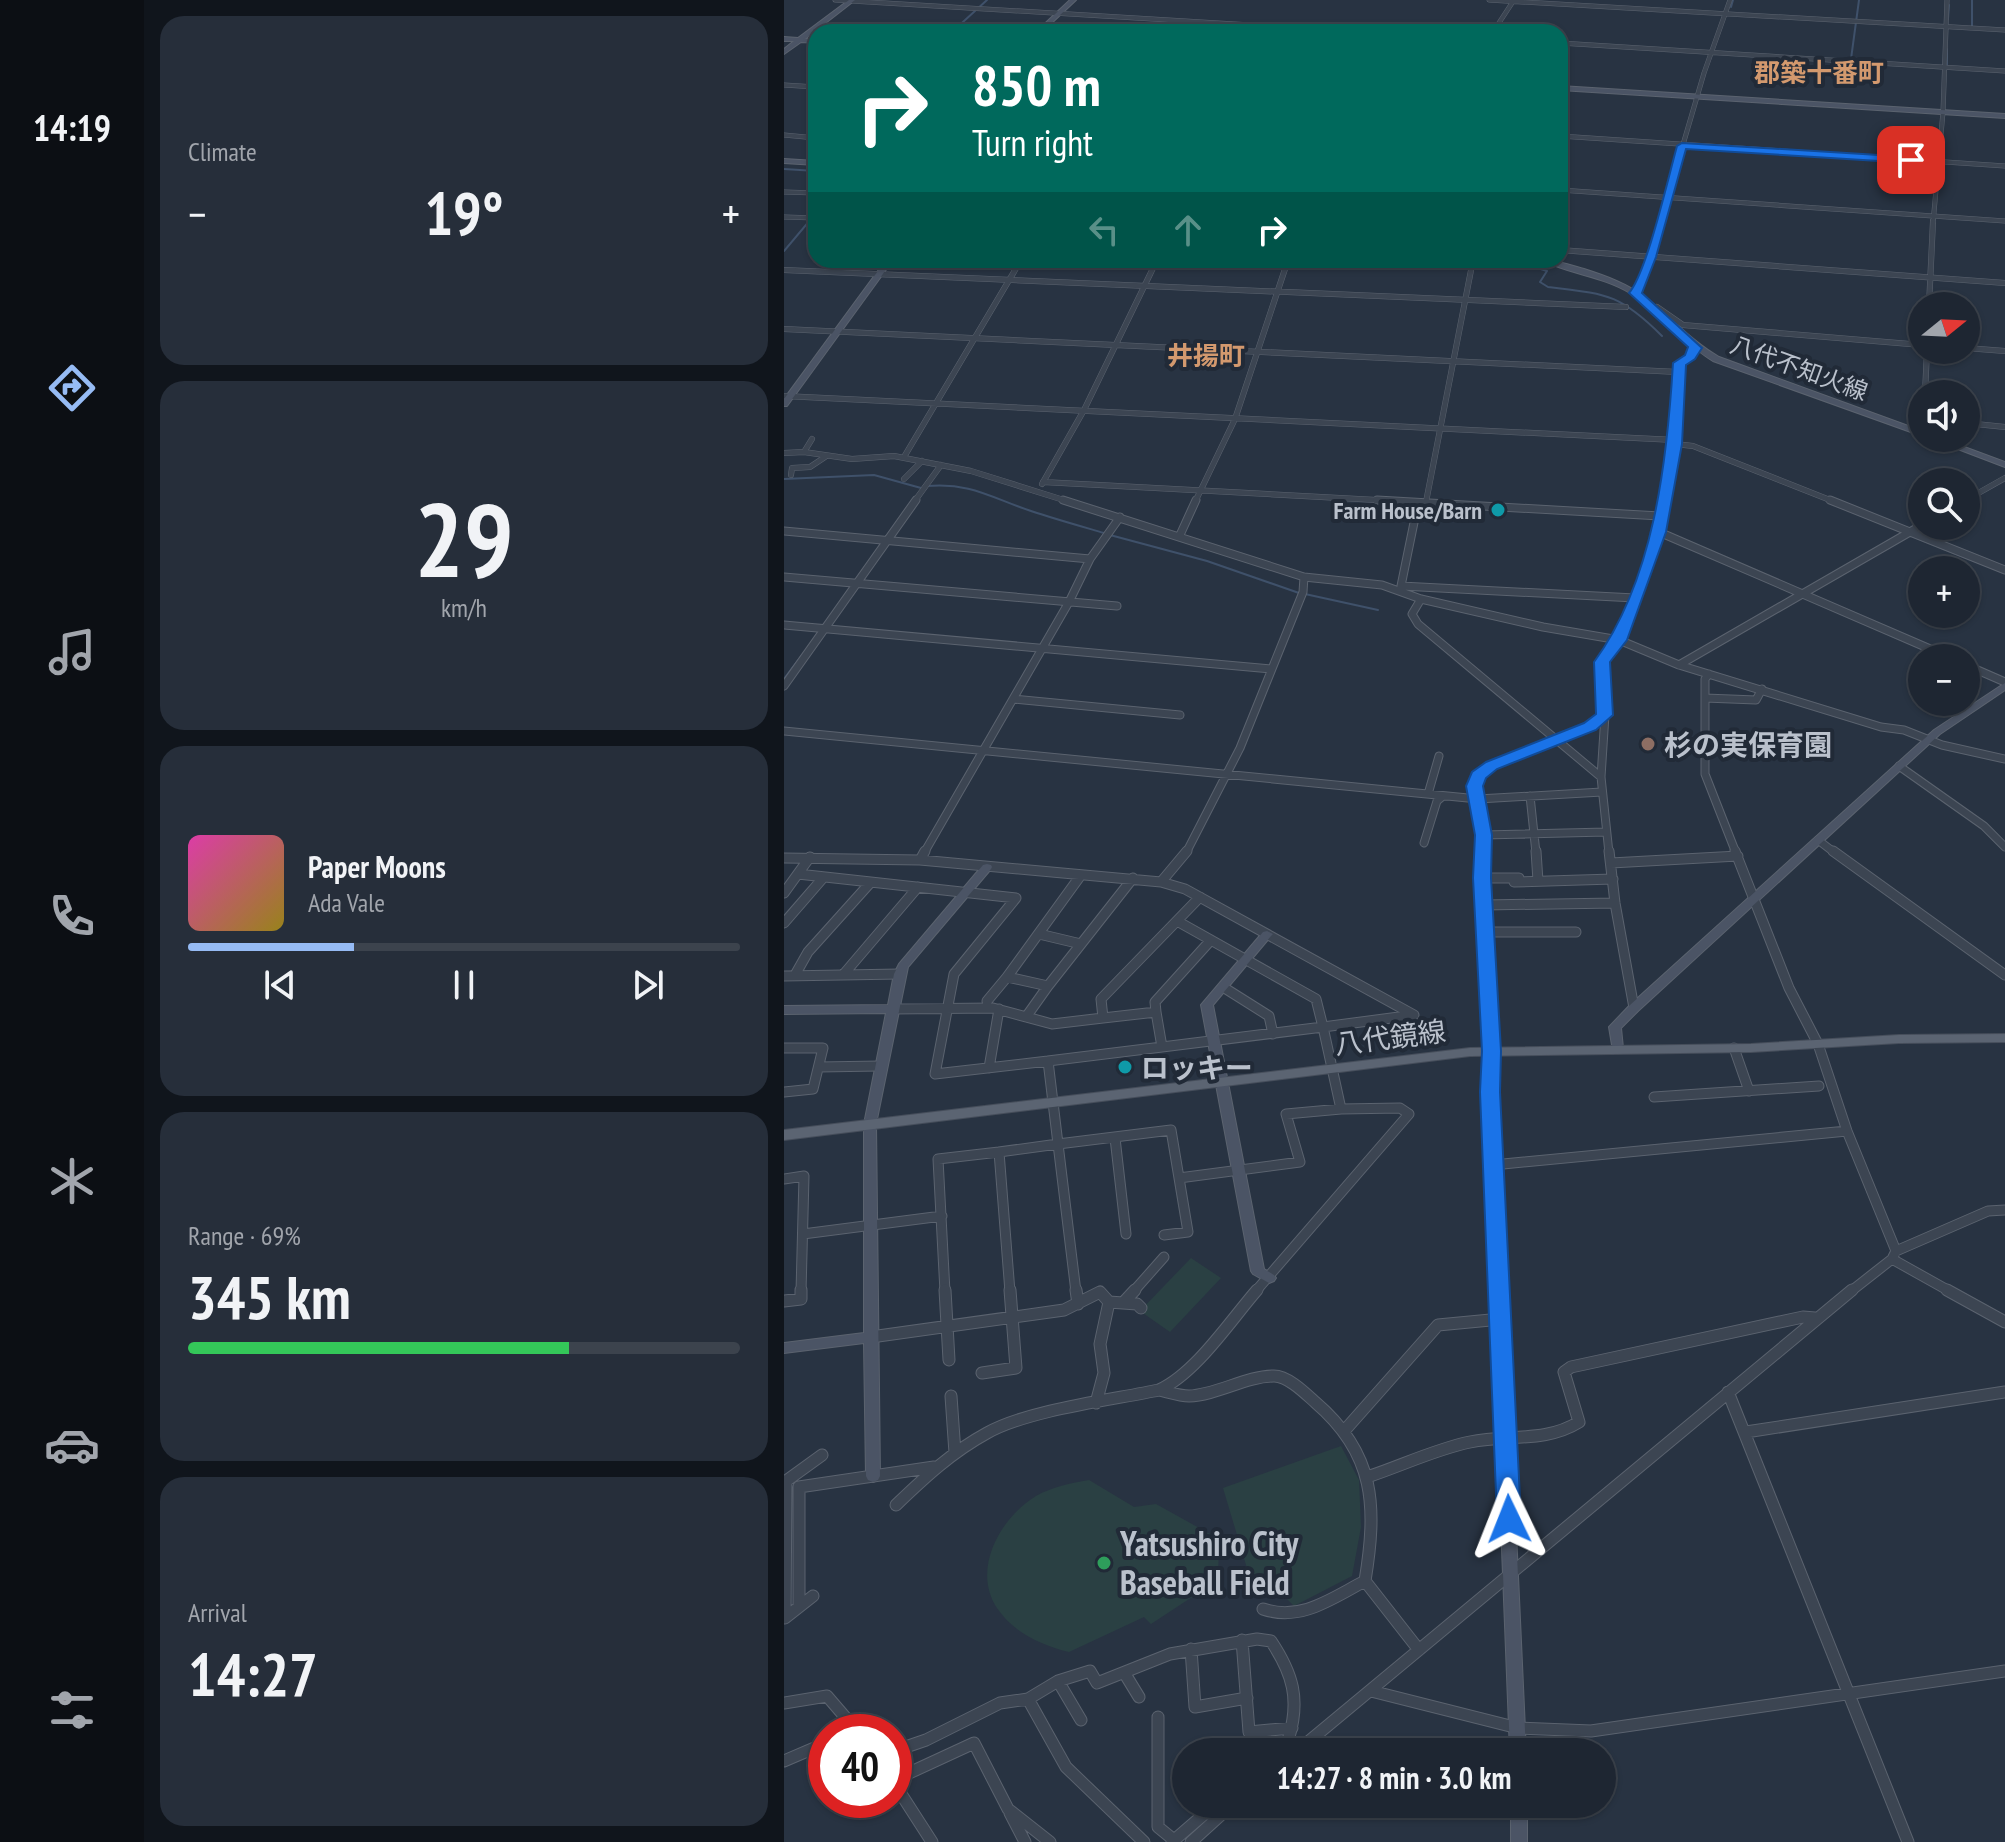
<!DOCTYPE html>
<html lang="en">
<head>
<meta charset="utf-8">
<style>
  :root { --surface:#1e2632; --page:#262e3a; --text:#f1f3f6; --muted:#a1a5ac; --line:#3c434d; --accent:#96bbf4 }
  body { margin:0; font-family:"PT Sans Narrow","Noto Sans JP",sans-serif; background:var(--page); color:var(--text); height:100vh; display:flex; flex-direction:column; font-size:30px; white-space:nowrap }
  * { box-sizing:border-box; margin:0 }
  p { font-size:26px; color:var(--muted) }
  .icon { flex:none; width:44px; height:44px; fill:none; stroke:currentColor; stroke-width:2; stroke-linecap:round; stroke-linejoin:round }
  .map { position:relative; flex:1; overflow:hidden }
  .sheet { display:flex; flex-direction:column; gap:16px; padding:16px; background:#10151c; width:640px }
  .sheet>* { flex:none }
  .banner { position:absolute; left:24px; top:24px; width:760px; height:244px; border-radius:24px; box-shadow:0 2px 6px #0004,0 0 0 2px var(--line); background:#00695c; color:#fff; overflow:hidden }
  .needle { width:52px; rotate:72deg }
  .buttons { position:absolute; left:1124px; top:292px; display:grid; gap:16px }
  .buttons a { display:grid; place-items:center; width:72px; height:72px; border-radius:50%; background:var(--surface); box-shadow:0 2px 6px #0004,0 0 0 2px var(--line); font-size:40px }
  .speed { position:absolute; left:24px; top:1714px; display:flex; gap:16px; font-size:40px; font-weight:700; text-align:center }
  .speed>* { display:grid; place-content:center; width:104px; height:104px; border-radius:50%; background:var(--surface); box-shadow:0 2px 6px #0004,0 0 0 2px var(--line); line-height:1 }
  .speed .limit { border:12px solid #d22; background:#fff; color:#111 }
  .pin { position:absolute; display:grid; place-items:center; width:68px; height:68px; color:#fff; margin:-34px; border-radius:16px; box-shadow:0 4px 12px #0006 }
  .me { position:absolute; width:88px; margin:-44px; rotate:358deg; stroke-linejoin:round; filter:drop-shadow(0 0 6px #0008) }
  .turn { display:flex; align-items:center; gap:28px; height:168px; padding:0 32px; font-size:36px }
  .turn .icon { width:104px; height:104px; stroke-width:2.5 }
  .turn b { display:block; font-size:56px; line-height:68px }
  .lanes { display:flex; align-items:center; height:76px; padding:0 32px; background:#0003; justify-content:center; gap:40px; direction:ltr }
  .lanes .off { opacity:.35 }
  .big { font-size:60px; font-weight:700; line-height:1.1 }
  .sheet .widget { flex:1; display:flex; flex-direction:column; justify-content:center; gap:12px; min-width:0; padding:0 28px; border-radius:24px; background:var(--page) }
  .sheet .dial { align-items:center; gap:0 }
  .dial b { font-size:104px; line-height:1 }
  .song { display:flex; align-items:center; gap:24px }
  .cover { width:96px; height:96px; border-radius:12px; background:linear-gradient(135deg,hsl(320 70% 55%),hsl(50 70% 35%)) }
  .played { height:8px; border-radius:4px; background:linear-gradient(90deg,var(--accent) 30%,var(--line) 30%) }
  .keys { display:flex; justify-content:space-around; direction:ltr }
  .heat { display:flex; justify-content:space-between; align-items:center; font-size:44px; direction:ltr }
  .charge { height:12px; border-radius:6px; background:linear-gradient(90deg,#34c759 69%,var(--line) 0) }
  .trip { position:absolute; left:388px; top:1738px; width:444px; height:80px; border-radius:40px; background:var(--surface); box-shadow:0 2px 6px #0004,0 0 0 2px var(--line); font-weight:700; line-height:80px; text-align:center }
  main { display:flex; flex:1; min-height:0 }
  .dock { display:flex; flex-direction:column; width:144px; justify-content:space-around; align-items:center; background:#0c0f14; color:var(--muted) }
  .dock .icon { width:56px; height:56px }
  .dock .active { color:var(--accent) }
  .dock b { font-size:36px; color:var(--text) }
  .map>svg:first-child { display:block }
  .green { fill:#2a4043 }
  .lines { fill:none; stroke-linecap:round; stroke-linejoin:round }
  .stream { stroke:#3f516a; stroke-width:2 }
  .street-far4-casing { stroke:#5b636f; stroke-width:5 }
  .street-far3-casing { stroke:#5b636f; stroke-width:6 }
  .street-far2-casing { stroke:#5b636f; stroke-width:9 }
  .street-far1-casing { stroke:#5b636f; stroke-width:11 }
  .street-casing { stroke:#5b636f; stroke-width:13 }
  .secondary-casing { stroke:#5b636f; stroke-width:2 }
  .primary-casing { stroke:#464e5b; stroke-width:2 }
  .street-far4 { stroke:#3c4552; stroke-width:4 }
  .street-far3 { stroke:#3c4552; stroke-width:5 }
  .street-far2 { stroke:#3c4552; stroke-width:7 }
  .street-far1 { stroke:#3c4552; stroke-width:9 }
  .street { stroke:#3c4552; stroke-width:11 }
  .secondary { fill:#4b5465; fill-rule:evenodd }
  .primary { fill:#5b6472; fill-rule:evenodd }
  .route { fill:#1a73e8; stroke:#114b97; stroke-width:2 }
  .culture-dot { fill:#0f9aa8; stroke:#212a37; stroke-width:3 }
  .education-dot { fill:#8d6e63; stroke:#212a37; stroke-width:3 }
  .leisure-dot { fill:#2e9e5b; stroke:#212a37; stroke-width:3 }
  .labels { text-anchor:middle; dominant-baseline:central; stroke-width:8; stroke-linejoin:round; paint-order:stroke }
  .far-street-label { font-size:24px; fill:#bac1cc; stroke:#212a37 }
  .far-poi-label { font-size:24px; font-weight:bold; fill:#bac1cc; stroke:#212a37; text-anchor:end }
  .far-quarter-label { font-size:26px; font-weight:bold; fill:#d3996e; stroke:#212a37 }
  .poi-label { font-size:28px; font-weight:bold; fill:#bac1cc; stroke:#212a37; text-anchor:start }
  .street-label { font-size:28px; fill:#bac1cc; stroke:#212a37 }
  .near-poi-label { font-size:34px; font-weight:bold; fill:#bac1cc; stroke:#212a37; text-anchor:start }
</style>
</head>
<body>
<main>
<nav class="dock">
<b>14:19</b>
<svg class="icon active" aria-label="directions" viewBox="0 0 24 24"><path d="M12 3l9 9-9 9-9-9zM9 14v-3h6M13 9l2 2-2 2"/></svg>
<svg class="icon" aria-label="music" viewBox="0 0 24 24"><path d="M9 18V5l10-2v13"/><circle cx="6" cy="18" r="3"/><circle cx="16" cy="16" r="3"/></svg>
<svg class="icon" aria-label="phone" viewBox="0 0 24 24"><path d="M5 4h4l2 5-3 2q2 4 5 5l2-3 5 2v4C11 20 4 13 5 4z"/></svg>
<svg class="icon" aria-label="climate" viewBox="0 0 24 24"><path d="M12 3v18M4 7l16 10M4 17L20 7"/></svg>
<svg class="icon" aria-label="car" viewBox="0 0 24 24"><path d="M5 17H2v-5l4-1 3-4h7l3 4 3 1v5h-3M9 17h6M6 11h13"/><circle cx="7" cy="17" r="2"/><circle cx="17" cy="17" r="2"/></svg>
<svg class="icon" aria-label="filters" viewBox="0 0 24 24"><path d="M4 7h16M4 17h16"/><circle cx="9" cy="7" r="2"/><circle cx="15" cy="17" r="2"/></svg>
</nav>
<section class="sheet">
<div class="widget"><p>Climate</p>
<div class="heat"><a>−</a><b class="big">19°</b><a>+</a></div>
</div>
<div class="widget dial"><b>29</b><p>km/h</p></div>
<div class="widget">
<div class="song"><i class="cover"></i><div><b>Paper Moons</b><p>Ada Vale</p></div></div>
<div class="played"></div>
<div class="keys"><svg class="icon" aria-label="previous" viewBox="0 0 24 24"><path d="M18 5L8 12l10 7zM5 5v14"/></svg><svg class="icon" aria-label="pause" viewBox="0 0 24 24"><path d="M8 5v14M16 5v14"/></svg><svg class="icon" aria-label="next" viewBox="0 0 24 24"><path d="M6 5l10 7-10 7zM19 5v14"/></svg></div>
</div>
<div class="widget"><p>Range · 69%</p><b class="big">345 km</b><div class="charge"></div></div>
<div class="widget"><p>Arrival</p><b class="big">14:27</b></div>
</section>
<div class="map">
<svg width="1221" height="1842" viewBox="0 0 1221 1842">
  <rect width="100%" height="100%" fill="#283342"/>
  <path class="green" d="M407 1258 437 1278 386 1332 356 1311Z
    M557 1446 575 1480 577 1527 568 1576 510 1606 478 1574 465 1575 439 1488Z
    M305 1480 350 1507 372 1504 435 1539 434 1580 367 1624 360 1617 285 1652C257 1645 230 1633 213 1608 187 1569 217 1517 252 1496 268 1487 287 1483 305 1480Z"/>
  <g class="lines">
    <path class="stream" d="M1188 0V26
      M947 7 949 0
      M1164 19 1165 5
      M168 32 203 0
      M1163 49V66
      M1067 59 1075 0
      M0 169 32 171
      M0 251 32 213
      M727 260 763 271 756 282 764 287C822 294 835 293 878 336
      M0 479 90 475 137 488
      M143 486C186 482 208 498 247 511 271 519 296 526 320 533
      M326 535 423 561 515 593
      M521 594 594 610
      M0 679 18 655"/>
    <g class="street-far4-casing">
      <path id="street-far4" d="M51 0 584 32
        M705 0 1221 30
        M709 32 730 0
        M776 43 1221 71
        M0 85 32 87
        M0 135 32 138
        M776 136 1221 166
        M776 190 1221 221
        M0 192 32 193
        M0 217 32 218
        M876 223 920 73 946 0
        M1149 223 1159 112 1163 0"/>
    </g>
    <g class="street-far3-casing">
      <path id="street-far3" d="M776 250 1221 283
        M0 270 842 307
        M851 293 856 288 876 221
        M1145 306 1149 221
        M873 307 899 325 1138 345
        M0 329 894 372
        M1182 348 1221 351
        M1141 394 1143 350
        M0 396 891 440
        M1182 423 1221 427
        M891 444 909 446 1051 502
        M20 452 28 439
        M0 453 20 452 68 459 110 456 187 471 286 502
        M120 457 237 260
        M7 475 8 468 26 467 41 457
        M120 479 138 461
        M259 482 630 502
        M258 484 300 410 373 260
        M1182 500 1221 478
        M130 502 157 465
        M411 502 451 419 504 260
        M642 502 689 260
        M880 502 891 444 895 363 907 356 912 348"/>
    </g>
    <g class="street-far2-casing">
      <path id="street-far2" d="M279 500 520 577 598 585 637 599 759 627 835 640 895 665 1097 727 1120 730 1158 745 1221 759
        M593 500 876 516
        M1046 500 1221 570
        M0 531 306 559
        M875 532 1167 658
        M396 535 412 500
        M0 577 333 606
        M617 586 851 598
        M617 586 634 503
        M637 599 628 614 634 624 817 777
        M0 625 487 669
        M895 665 1138 525
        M1182 665 1221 682
        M925 674 921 679V774L952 853
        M0 686 132 500
        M921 698 972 700 978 689
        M229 699 396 715
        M0 731 694 799 818 792
        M1115 766 1200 826 1221 847
        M644 794 655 756
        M746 796 752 853
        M700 835 822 832
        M1034 840 1051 853
        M640 843 653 801 659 796
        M140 853 285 602 306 559 336 517
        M402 853 456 748 519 592 520 577
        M699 853C700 830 688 804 690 786 691 776 700 771 707 766L806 726 820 716
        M825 853 817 777 821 715 818 662C850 621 871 552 881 500"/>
    </g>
    <g class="street-far1-casing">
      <path id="street-far1" d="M699 851 707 1051
        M752 851 754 881
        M825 851 831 903 850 1008
        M951 851 1005 988 1034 1044 1063 1131 1112 1251
        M1049 851 1221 975
        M0 858 136 860 377 882 401 889 630 1015 539 1027 532 999 393 921
        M136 860 141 851
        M827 863 954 856
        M14 874 232 898 170 974 151 1074 264 1061
        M297 875 223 977 264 986 349 878
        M698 878H735
        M377 882 403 851
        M730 882 829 879
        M0 893 26 857
        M700 905 831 903
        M0 923 39 878
        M701 932H792
        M255 934 297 944
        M11 975 24 952 87 882
        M59 975 134 887
        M0 976 116 974
        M439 987 485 1016 489 1034
        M203 1001 223 977
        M109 1009 209 1008 268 1024 319 1018
        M372 1012 371 1002 427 940
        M242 1017 264 986
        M378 1047 264 1061 274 1144 387 1130 404 1232 380 1235
        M0 1048H39L29 1089 0 1092
        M950 1048 965 1091
        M35 1067 96 1066
        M205 1068 215 1009
        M870 1097 1035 1086
        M331 1138 342 1234
        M215 1152 274 1144 292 1292
        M709 1165 1063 1131
        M395 1178 516 1162 502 1114 557 1109 539 1027 378 1047 372 1012 319 1018 317 999 416 897
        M0 1179 20 1176 17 1292
        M19 1234 158 1216
        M1108 1259 1167 1292
        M161 1292 154 1159 215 1152 226 1292
        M349 1292 380 1257
        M471 1292 625 1114 616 1108 557 1109
        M1066 1292 1108 1259 1112 1251 1204 1211 1221 1210"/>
    </g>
    <g class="street-casing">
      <path id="street" d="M161 1290 165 1360
        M292 1290 294 1304
        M1163 1290 1221 1322
        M0 1301 17 1299V1290
        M339 1303 351 1290
        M87 1337 280 1310 316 1292 325 1302 353 1304 357 1308
        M198 1373 232 1368 226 1290
        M375 1390C384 1392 396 1396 405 1396 433 1395 462 1376 490 1376 504 1376 521 1393 531 1402 592 1454 593 1507 581 1581L635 1650
        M944 1392 1124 1842
        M167 1396 171 1453
        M312 1403 320 1373 316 1344 325 1302
        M561 1430 654 1325 717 1319
        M962 1432 1221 1392
        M586 1476C619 1465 652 1449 686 1442 724 1434 761 1443 795 1422L780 1372 787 1367 1019 1317 1031 1318
        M112 1505C140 1478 168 1452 203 1433 244 1410 327 1400 375 1390 412 1373 446 1321 473 1290
        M15 1605V1487L150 1467
        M479 1609C517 1622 548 1598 581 1581
        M1 1617 2 1481 38 1455
        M1 1618 29 1596
        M458 1640 465 1732 508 1728
        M407 1649 411 1707 463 1698
        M341 1674 355 1697
        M274 1681 297 1720
        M587 1691 734 1728 807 1731 1221 1671
        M244 1699 282 1767 360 1842
        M0 1703 43 1696 74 1732
        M374 1717V1827L390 1840
        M110 1751 142 1740 216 1703 244 1699 274 1681 306 1671 313 1683 386 1654 473 1639 487 1641C509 1674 516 1699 505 1737L513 1751
        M494 1752 507 1740
        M512 1752 1068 1290
        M0 1761 42 1743
        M110 1780 190 1743 224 1809 266 1842
        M110 1783 148 1842
        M226 1813 241 1842
        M388 1842 432 1804
        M407 1842 449 1804"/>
    </g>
    <g class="secondary-casing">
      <path id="secondary" d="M65 0H71L21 39H32V43L17 42 0 54V49L10 41H0V37L14 38Z
        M286 0H292L258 32H252Z
        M776 86 1221 114V118L776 90Z
        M0 159 32 161V165L0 163Z
        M102 260H109L3 406H0V399Z
        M758 260C772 260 786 265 800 269 822 276 844 284 862 298 887 317 907 341 935 357L1138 431V436L929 361C898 342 876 312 846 293 818 276 785 274 758 260Z
        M1145 438H1156L1221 462V467Z
        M1221 683V690L1156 734 854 1011 837 1028 839 1048 833 1052 829 1051 825 1027 846 1005 1150 730Z
        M203 864 207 865 208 867 207 869 124 967 92 1124 96 1476 94 1480 89 1482 84 1480 82 1476 80 1343 0 1353V1343L80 1333V1124L102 1013 0 1014V1006L104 1005 110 974 115 964 199 865Z
        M483 931 489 934 487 936 429 1005 480 1269 490 1275 492 1278 490 1281 485 1283 469 1274 467 1271 417 1005 479 932Z
        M707 1047 713 1051 712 1092 742 1752H726L700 1092 701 1051Z
        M727 1804H743V1842H727Z"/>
    </g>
    <g class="primary-casing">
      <path id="primary" d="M1221 1034V1042L1115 1043 967 1052 686 1056 0 1140V1130L686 1048 967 1044 1115 1035Z"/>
    </g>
    <use href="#street-far4" class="street-far4"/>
    <use href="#street-far3" class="street-far3"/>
    <use href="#street-far2" class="street-far2"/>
    <use href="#street-far1" class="street-far1"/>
    <use href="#street" class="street"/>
    <use href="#secondary" class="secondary"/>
    <use href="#primary" class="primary"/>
  </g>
  <path class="route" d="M898 143 1127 157 1132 160 1127 163 902 149 872 257 858 293 918 348 911 359 902 365 898 444 882 532 843 640 826 662 829 715 812 730 713 769 702 778 699 786 708 835 707 878 717 1051 716 1092 737 1519 734 1526 725 1529 716 1526 713 1519 696 1092 698 1051 689 878 691 835 682 786 688 772 702 762 800 723 812 714 810 662C870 580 883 462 889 363L901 355 904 347 845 293C863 272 884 178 893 146Z"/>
  <g class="culture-dot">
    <circle cx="714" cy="510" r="8"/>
    <circle cx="341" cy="1067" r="8"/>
  </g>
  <circle class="education-dot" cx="864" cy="744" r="8"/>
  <circle class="leisure-dot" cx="320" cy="1563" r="8"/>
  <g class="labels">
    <g class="far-street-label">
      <text transform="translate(1015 368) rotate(20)">八代不知火線</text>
    </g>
    <g class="far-poi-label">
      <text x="698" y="510">Farm House/Barn</text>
    </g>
    <g class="far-quarter-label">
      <text x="1035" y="72">郡築十番町</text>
      <text x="422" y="355">井揚町</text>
    </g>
    <g class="poi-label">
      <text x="880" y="744">杉の実保育園</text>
      <text x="357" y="1067">ロッキー</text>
    </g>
    <g class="street-label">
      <text transform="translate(606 1037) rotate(-7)">八代鏡線</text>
    </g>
    <g class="near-poi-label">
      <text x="336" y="1543">Yatsushiro City<tspan x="336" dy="39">Baseball Field</tspan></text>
    </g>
  </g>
</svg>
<div class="buttons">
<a><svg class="needle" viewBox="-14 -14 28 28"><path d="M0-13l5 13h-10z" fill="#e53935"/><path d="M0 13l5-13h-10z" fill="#a1a5ac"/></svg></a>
<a><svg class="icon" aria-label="sound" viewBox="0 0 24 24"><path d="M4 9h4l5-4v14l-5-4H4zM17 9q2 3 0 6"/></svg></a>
<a><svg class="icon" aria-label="search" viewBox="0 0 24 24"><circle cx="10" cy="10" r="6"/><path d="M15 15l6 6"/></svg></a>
<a>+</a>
<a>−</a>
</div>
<div class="speed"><div class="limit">40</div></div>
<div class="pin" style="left:1127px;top:160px;background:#d93025"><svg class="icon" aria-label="arrive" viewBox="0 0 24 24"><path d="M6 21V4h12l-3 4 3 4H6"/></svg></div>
<svg class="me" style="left:725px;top:1519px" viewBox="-20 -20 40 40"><path d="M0-17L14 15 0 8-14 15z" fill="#1a73e8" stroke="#fff" stroke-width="4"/></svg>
<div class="trip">14:27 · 8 min · 3.0 km</div>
<div class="banner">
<div class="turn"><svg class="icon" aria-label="right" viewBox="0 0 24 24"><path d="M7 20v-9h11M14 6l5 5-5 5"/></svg><div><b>850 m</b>Turn right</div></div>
<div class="lanes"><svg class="icon off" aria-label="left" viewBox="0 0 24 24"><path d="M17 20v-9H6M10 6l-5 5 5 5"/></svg><svg class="icon off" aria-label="ahead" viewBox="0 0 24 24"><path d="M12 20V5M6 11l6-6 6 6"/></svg><svg class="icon" aria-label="right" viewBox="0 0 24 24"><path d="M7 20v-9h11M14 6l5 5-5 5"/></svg></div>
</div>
</div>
</main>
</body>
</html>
